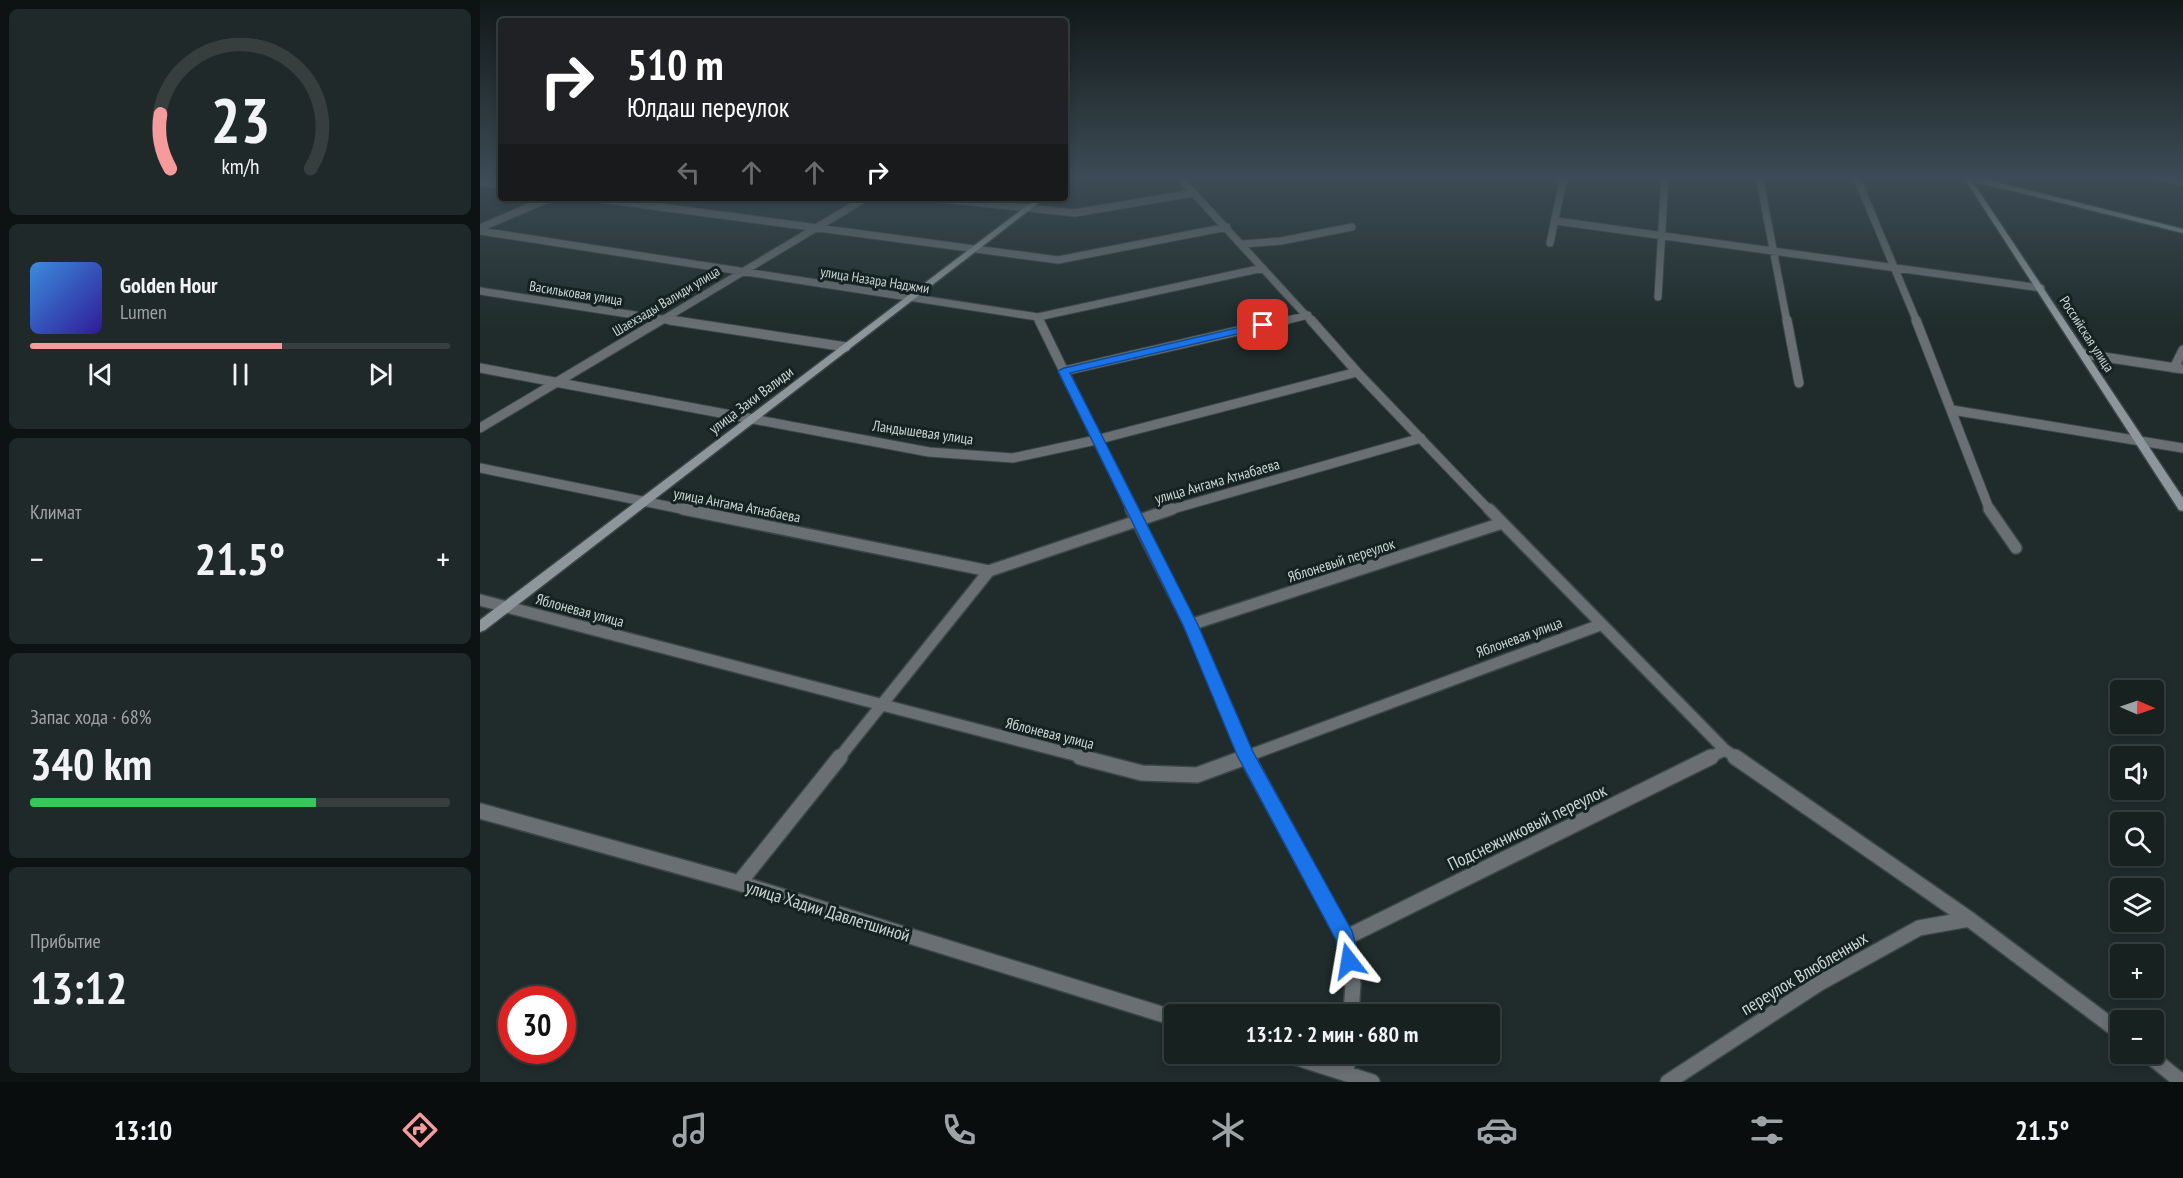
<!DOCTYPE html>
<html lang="ru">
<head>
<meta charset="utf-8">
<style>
  :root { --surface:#172120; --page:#202929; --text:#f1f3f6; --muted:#9ea3a5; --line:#363e3e; --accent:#f59b9c }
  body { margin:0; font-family:"PT Sans Narrow",sans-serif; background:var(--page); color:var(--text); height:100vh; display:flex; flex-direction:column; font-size:22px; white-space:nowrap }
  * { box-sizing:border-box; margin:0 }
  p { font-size:20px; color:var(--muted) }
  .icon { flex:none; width:33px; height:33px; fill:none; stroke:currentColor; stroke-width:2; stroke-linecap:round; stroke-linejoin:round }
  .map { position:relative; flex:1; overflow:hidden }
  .sheet { display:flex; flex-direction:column; gap:9px; padding:9px; background:#0d1212; width:480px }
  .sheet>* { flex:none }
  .guide { position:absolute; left:18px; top:18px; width:570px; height:183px; border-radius:6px; box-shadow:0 3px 9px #0003,0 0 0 2px var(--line); background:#202124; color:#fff; overflow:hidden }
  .needle { width:39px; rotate:92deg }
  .tools { position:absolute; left:1630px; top:680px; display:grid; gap:12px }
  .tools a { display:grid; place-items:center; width:54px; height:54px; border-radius:6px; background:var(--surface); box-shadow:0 3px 9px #0003,0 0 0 2px var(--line); font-size:30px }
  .speed { position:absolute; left:18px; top:986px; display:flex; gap:12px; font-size:30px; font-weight:700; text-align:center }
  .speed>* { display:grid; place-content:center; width:78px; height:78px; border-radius:50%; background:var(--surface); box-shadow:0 3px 9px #0003,0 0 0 2px var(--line); line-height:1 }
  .speed .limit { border:9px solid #d22; background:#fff; color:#111 }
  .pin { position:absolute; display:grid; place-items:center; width:51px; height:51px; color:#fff; margin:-26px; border-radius:12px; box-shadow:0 3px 9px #0006 }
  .me { position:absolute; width:66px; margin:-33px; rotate:346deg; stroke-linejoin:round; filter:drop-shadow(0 0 4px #0008) }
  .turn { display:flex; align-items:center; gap:21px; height:126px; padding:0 30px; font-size:27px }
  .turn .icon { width:78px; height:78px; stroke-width:2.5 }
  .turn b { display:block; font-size:42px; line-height:51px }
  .lanes { display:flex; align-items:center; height:57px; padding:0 30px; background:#0003; justify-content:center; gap:30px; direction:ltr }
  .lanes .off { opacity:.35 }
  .big { font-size:45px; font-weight:800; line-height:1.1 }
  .sheet .widget { flex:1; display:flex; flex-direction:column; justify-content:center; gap:9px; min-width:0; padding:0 21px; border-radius:9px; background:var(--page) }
  .sheet .dial { align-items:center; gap:0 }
  .dial svg { height:156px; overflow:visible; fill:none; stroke:var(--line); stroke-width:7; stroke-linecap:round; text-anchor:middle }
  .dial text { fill:var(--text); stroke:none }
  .song { display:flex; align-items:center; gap:18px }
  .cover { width:72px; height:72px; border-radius:9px; background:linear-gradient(135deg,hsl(210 70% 55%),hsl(250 70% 35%)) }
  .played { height:6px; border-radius:3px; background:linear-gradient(90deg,var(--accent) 60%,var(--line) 60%) }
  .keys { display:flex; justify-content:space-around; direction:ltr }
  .heat { display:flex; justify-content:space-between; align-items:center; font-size:33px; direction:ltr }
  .charge { height:9px; border-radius:4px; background:linear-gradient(90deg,#34c759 68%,var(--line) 0) }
  .trip { position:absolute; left:684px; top:1004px; width:336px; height:60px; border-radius:6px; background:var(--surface); box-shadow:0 3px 9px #0003,0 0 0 2px var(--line); font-weight:800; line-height:60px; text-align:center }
  .menu { display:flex; height:96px; justify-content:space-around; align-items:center; background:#090d0d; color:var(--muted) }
  .menu .icon { width:42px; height:42px }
  .menu .selected { color:var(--accent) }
  .menu b { font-size:27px; color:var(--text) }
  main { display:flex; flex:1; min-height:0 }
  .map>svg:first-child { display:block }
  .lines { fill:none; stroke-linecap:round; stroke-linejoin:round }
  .street-far3-casing { stroke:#3b4746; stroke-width:9 }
  .street-far2-casing { stroke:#3b4746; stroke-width:11 }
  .street-far1-casing { stroke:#3b4746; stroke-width:14 }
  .street-casing { stroke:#3b4746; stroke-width:18 }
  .secondary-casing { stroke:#3b4746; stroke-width:3 }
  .street-far3 { stroke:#696f72; stroke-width:7 }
  .street-far2 { stroke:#696f72; stroke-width:9 }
  .street-far1 { stroke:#696f72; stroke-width:11 }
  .street { stroke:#696f72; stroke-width:15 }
  .secondary { fill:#8d979b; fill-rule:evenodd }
  .route { fill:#1a73e8; stroke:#114b97; stroke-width:1.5 }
  .labels { text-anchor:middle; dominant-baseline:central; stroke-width:6; stroke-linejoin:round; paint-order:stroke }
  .far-street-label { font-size:14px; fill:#cdd5d5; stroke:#152222 }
  .street-label { font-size:15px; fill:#cdd5d5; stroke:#152222 }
  .near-street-label { font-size:18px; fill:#cdd5d5; stroke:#152222 }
</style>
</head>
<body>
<main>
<section class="sheet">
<div class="widget dial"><svg viewBox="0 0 100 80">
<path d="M14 69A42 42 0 1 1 86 69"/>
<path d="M14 69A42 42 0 0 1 9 41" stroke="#f59b9c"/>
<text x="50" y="56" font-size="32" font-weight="700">23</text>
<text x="50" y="72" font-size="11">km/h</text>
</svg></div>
<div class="widget">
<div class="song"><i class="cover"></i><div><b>Golden Hour</b><p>Lumen</p></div></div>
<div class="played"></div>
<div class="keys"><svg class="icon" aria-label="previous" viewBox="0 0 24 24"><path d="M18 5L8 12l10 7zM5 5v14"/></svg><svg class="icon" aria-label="pause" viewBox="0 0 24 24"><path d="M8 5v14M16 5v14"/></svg><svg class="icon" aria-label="next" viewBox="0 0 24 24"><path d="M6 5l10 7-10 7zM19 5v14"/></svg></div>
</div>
<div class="widget"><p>Климат</p>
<div class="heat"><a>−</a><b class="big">21.5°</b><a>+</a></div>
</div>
<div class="widget"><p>Запас хода · 68%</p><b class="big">340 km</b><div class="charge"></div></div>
<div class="widget"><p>Прибытие</p><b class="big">13:12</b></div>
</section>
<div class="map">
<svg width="1703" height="1082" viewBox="0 0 1703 1082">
  <rect width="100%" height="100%" fill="#1f2c2b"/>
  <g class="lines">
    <g class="street-far3-casing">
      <path id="street-far3" d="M698 176 832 322
        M1279 176 1307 322
        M1376 176 1437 322
        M1679 176 1703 182
        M0 182 21 185
        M113 198 578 260 747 227
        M453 198 595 213 713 193
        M1076 221 1561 288
        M0 228 70 198
        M0 231 558 317 783 268
        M1070 243 1084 176
        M763 244 801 241 872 227
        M0 291 200 322
        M1178 297 1185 176
        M558 317 560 322
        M179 322 386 198
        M800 322 828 315"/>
    </g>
    <g class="street-far2-casing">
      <path id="street-far2" d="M190 320 366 347
        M559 320 652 511
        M831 320 877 372 1010 511
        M1307 320 1319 383
        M1436 320 1510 511
        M1604 354 1703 369
        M0 368 449 452 533 458 616 440 877 372
        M1694 368 1703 350
        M584 371 806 320
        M1472 410 1703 448
        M0 428 181 320
        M0 468 211 511
        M686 511 941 438"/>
    </g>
    <g class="street-far1-casing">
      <path id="street-far1" d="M203 509 509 571
        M651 509 710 625 768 758
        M1009 509 1245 750 1257 758
        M1509 509 1536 548
        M0 600 606 758
        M710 625 1022 523
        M359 758 509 571 692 509
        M762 758 1120 625
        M1228 758 1245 750"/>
    </g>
    <g class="street-casing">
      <path id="street" d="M600 757 662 773 717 775 766 757
        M767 757 865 938 873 984 871 1014
        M1255 757 1489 919 1641 1033
        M0 811 259 883 694 1018
        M259 883 360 757
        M865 938 1231 757
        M802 1053 892 1082
        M1666 1053 1702 1082
        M866 1074 868 1053
        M1188 1082 1338 984 1439 928 1489 919"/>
    </g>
    <g class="secondary-casing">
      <path id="secondary" d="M594 176 585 182 586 176Z
        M1483 176H1492L1703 229V233L1492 181 1703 498V511L1699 510Z
        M557 198H565L5 630 0 632V620Z"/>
    </g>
    <use href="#street-far3" class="street-far3"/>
    <use href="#street-far2" class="street-far2"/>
    <use href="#street-far1" class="street-far1"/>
    <use href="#street" class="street"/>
    <use href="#secondary" class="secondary"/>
  </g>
  <linearGradient id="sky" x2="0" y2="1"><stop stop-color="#111818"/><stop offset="0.54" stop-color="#3c4b55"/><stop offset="1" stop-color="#3c4b55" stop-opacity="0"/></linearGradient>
  <rect width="1703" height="328" fill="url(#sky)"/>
  <path class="route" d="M783 322 787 323V327L590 373 718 625 773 752 872 931 880 961 877 968 869 971 862 968 856 940 757 755 703 625 578 371 584 368Z"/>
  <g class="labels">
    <g class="far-street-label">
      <text transform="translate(395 280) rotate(9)">улица Назара Наджми</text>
      <text transform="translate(96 293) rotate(9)">Васильковая улица</text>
      <text transform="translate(186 301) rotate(-31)">Шаехзады Валиди улица</text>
      <text transform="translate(1607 334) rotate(57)">Российская улица</text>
    </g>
    <g class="street-label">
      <text transform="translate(271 400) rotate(-37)">улица Заки Валиди</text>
      <text transform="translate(443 432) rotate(8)">Ландышевая улица</text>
      <text transform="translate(737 481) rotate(-16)">улица Ангама Атнабаева</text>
      <text transform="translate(257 505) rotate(11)">улица Ангама Атнабаева</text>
      <text transform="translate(861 560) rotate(-18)">Яблоневый переулок</text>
      <text transform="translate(100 610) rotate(15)">Яблоневая улица</text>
      <text transform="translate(1039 637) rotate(-20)">Яблоневая улица</text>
      <text transform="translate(570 733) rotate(14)">Яблоневая улица</text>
    </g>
    <g class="near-street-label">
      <text transform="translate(1047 827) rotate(-26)">Подснежниковый переулок</text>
      <text transform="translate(348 911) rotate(17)">улица Хадии Давлетшиной</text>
      <text transform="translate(1324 973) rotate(-31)">переулок Влюбленных</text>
    </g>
  </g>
</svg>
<div class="tools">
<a><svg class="needle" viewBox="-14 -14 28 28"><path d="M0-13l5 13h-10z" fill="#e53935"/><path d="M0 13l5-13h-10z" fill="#9ea3a5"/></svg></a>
<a><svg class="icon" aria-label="sound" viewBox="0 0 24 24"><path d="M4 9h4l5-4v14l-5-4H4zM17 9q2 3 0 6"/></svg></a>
<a><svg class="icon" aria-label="search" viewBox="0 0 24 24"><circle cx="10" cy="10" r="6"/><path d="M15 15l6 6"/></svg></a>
<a><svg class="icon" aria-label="layers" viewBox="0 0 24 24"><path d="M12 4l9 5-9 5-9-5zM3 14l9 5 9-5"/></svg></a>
<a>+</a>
<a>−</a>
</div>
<div class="speed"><div class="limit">30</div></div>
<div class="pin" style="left:783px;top:325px;background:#d93025"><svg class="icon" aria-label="arrive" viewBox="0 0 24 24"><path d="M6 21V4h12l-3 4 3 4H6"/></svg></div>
<svg class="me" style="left:869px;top:961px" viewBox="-20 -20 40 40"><path d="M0-17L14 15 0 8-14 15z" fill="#1a73e8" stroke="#fff" stroke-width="4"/></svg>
<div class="trip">13:12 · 2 мин · 680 m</div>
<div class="guide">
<div class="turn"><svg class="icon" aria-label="right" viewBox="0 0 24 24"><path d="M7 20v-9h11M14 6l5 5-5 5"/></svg><div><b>510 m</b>Юлдаш переулок</div></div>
<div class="lanes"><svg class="icon off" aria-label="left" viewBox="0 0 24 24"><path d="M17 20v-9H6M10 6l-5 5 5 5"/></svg><svg class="icon off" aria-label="ahead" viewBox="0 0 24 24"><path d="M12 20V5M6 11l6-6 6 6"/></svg><svg class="icon off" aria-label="ahead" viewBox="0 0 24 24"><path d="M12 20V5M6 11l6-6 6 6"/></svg><svg class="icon" aria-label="right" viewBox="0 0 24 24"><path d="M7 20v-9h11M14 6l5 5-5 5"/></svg></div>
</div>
</div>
</main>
<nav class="menu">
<b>13:10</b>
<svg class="icon selected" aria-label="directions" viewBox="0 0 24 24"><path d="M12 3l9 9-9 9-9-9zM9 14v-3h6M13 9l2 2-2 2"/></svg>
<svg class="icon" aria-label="music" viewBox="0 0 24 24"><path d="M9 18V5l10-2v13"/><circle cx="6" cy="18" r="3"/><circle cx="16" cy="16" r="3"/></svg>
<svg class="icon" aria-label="phone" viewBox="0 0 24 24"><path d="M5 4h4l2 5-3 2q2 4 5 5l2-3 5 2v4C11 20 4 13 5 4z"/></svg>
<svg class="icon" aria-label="climate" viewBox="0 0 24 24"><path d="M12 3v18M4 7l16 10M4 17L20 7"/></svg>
<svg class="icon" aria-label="car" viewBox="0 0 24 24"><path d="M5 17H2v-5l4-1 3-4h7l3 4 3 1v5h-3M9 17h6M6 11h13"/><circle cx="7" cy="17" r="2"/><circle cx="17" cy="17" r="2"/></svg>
<svg class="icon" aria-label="filters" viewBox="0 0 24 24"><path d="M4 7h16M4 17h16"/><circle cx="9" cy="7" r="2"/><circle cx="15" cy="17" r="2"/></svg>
<b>21.5°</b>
</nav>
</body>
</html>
